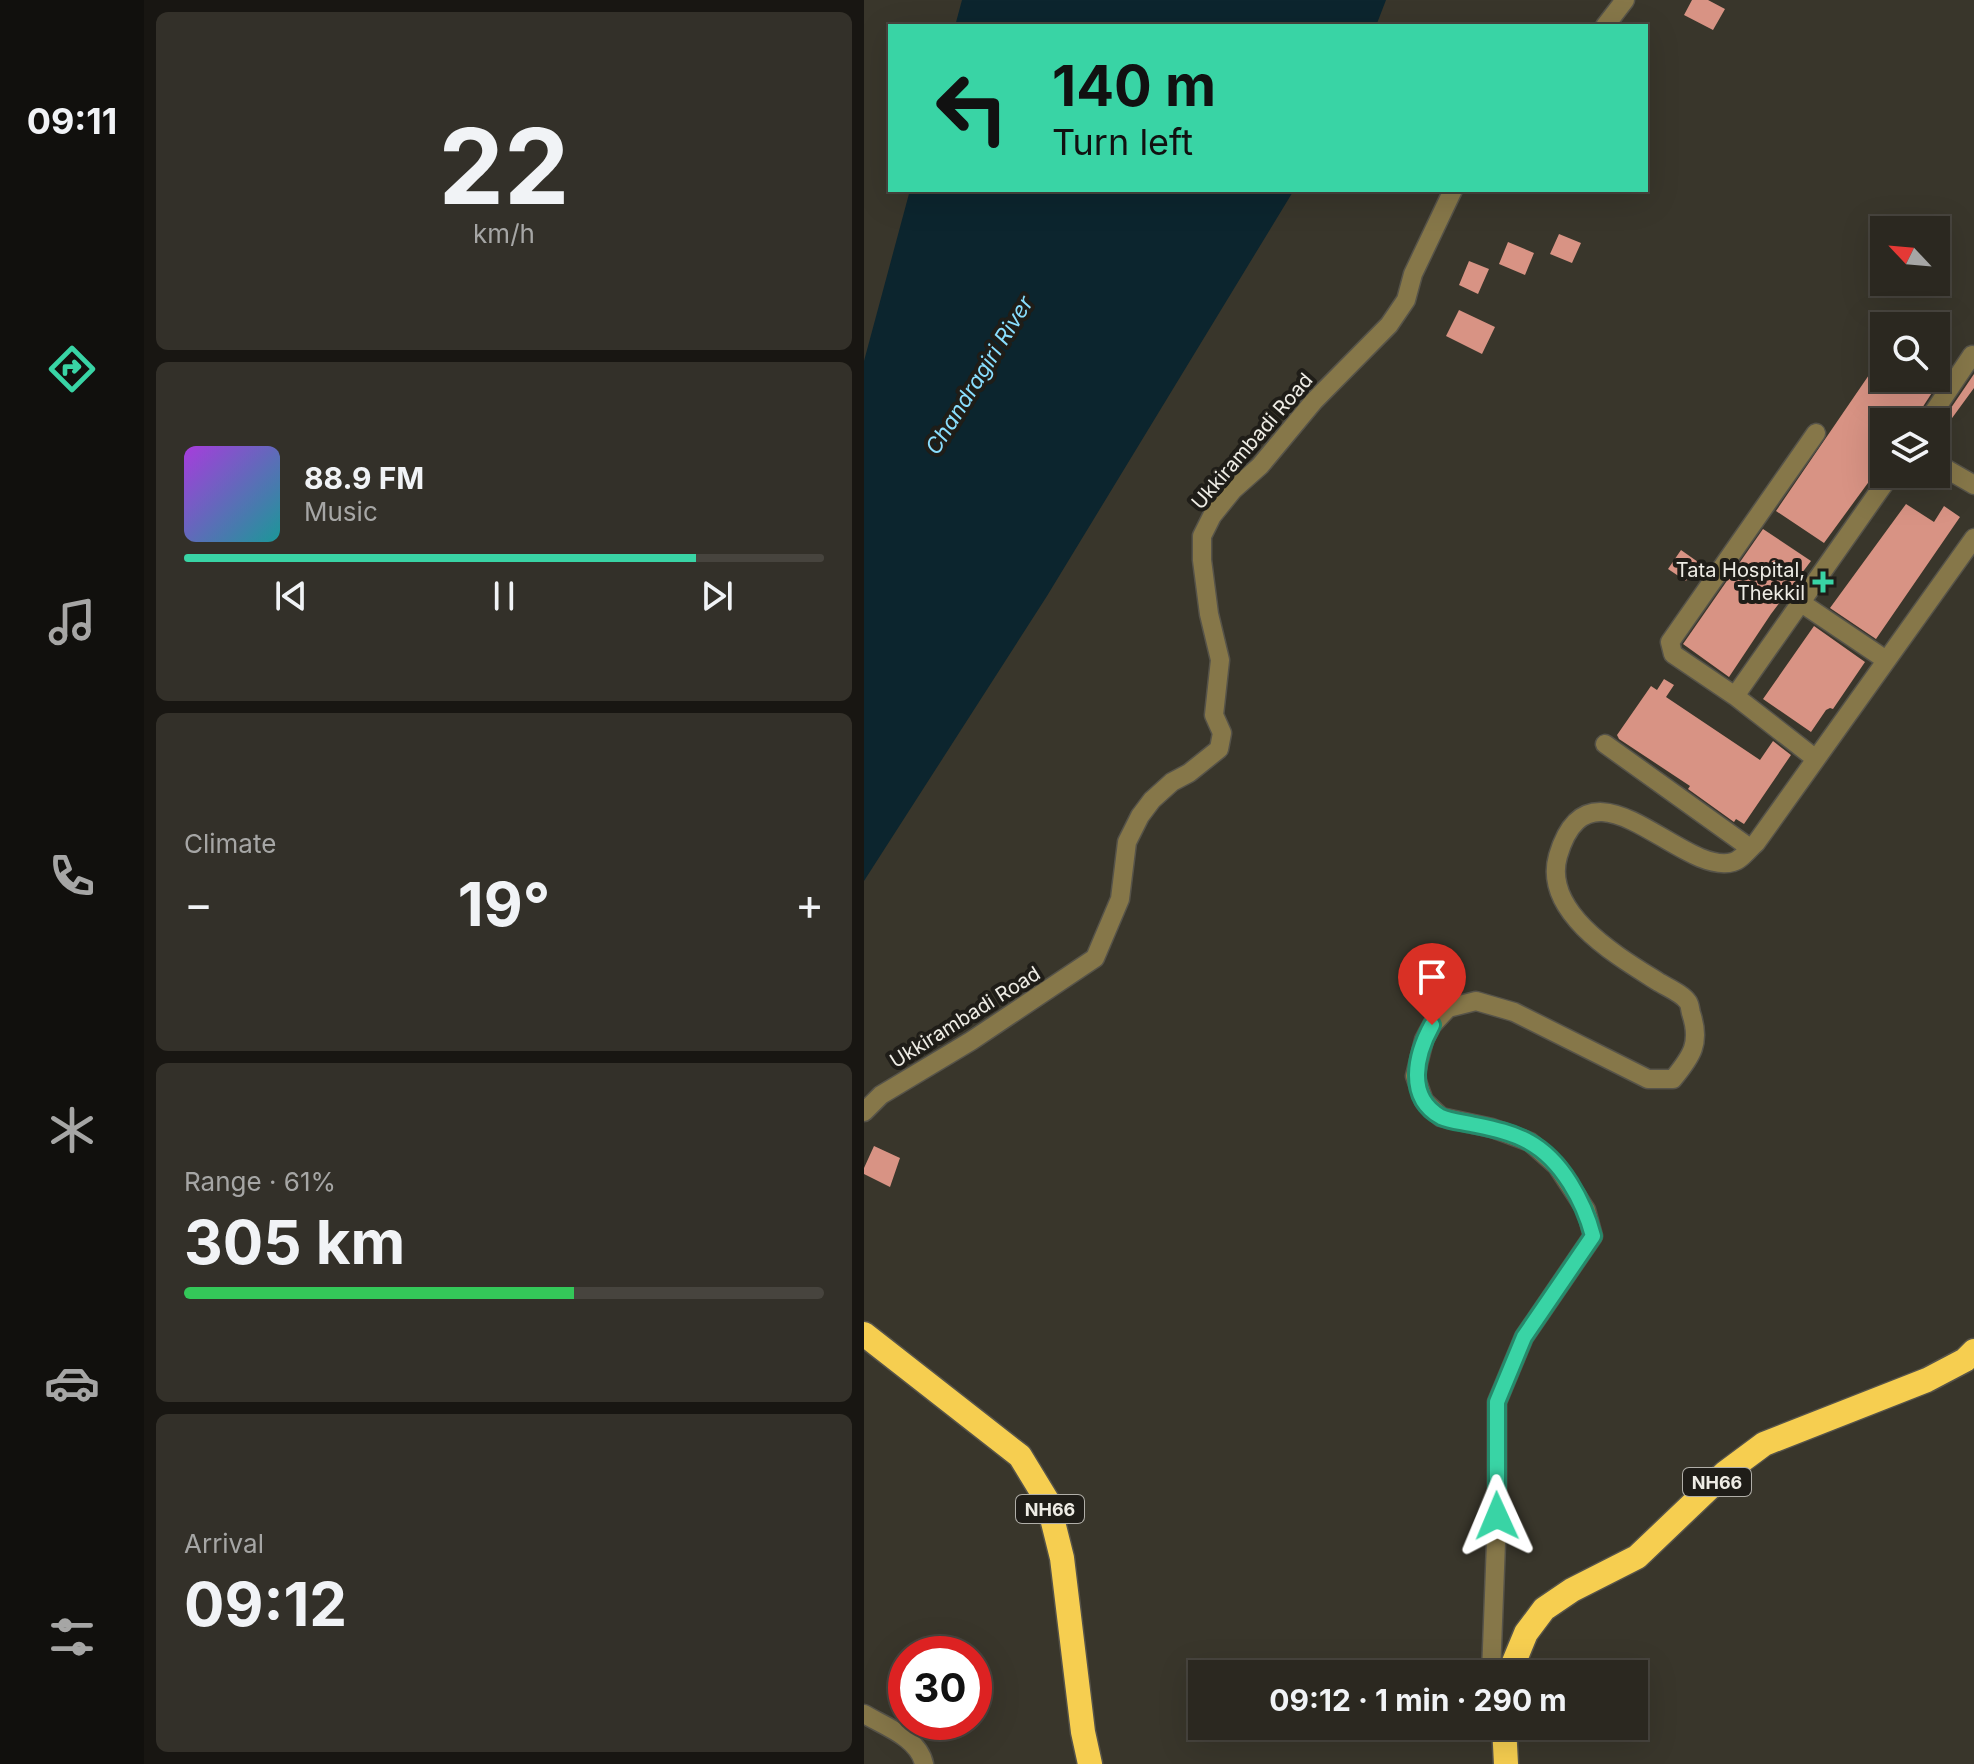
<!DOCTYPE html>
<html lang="en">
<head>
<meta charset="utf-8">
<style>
  :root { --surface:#2b2820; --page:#333029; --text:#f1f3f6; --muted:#a6a6a5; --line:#47443e; --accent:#39d4a5 }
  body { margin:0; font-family:Inter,sans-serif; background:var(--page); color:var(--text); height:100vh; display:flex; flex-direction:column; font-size:30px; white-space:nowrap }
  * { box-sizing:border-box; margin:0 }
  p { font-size:26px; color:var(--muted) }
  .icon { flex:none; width:44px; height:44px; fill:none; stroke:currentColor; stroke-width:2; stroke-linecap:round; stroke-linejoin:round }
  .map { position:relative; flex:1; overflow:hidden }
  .sheet { display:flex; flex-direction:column; gap:12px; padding:12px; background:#181612; width:720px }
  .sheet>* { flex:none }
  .top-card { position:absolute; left:24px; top:24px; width:760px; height:168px; border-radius:0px; box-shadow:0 8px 32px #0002,0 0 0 2px var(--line); background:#39d4a5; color:#111; overflow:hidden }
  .needle { width:52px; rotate:296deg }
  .tools { position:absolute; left:1006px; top:216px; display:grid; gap:16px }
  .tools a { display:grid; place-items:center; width:80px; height:80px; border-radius:0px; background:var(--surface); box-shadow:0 8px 32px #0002,0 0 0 2px var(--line); font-size:40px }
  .speed { position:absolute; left:24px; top:1636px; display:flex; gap:16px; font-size:40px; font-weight:700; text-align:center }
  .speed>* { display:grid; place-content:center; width:104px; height:104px; border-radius:50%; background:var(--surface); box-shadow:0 8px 32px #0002,0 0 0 2px var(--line); line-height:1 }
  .speed .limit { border:12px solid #d22; background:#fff; color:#111 }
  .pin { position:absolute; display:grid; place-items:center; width:68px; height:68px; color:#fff; margin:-82px -34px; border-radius:50% 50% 50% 0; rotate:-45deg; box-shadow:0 0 8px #0007 }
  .pin .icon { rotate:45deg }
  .me { position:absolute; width:88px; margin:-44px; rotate:359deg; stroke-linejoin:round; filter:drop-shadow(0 0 6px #0008) }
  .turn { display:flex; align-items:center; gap:28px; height:168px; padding:0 32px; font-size:36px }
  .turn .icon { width:104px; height:104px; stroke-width:2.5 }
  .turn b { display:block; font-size:56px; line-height:68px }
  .big { font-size:60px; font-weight:700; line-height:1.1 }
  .sheet .card { flex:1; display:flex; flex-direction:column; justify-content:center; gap:12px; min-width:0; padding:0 28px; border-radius:12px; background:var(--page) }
  .sheet .dial { align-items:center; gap:0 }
  .dial b { font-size:104px; line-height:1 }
  .song { display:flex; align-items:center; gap:24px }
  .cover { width:96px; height:96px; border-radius:12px; background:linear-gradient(135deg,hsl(280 70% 55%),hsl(180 70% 35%)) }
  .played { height:8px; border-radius:4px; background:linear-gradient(90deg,var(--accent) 80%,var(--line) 80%) }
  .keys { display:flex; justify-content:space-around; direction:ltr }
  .heat { display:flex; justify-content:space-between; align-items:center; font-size:44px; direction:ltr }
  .charge { height:12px; border-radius:6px; background:linear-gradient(90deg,#34c759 61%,var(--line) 0) }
  .trip { position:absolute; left:324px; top:1660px; width:460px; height:80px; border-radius:0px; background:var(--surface); box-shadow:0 8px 32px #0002,0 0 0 2px var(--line); font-weight:700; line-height:80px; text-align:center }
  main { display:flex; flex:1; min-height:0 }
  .menu { display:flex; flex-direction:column; width:144px; justify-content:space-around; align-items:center; background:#11100d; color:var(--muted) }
  .menu .icon { width:56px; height:56px }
  .menu .selected { color:var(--accent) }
  .menu b { font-size:36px; color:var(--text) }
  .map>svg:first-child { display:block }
  .water { fill:#0c252e }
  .building { fill:#d89384 }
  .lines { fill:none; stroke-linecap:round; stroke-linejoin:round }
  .minor-casing { stroke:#565349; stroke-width:21 }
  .highway-casing { stroke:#565349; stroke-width:27 }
  .minor { stroke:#867749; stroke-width:18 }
  .highway { stroke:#f6ce50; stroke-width:24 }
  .route-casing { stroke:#258a6b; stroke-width:20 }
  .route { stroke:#39d4a5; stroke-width:14 }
  .poi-dot { fill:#39d4a5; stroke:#1f1d18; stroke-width:3 }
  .labels { text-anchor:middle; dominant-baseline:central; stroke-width:8; stroke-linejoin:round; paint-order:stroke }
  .shield { fill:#1f1d18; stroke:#b0aea8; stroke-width:2 }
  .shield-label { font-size:18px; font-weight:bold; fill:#eeece5 }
  .street-label { font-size:20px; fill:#eeece5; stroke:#1f1d18 }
  .poi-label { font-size:20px; fill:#eeece5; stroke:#1f1d18; text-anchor:end }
  .water-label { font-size:22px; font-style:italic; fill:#89defe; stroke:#1f1d18 }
</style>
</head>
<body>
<main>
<nav class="menu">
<b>09:11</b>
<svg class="icon selected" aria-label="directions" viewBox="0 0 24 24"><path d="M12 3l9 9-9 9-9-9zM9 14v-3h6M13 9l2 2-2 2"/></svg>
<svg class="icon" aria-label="music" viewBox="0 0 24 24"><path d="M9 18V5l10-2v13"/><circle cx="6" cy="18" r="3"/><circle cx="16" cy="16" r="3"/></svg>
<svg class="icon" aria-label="phone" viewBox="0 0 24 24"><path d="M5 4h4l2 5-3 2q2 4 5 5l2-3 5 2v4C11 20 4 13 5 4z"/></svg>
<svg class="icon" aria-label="climate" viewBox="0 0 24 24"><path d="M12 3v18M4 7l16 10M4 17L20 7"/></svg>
<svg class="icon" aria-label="car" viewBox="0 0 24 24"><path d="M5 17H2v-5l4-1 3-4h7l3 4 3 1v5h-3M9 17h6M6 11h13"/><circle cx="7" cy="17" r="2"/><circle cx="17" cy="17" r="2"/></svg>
<svg class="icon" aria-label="filters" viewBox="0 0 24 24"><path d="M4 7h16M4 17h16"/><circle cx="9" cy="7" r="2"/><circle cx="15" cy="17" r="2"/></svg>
</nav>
<section class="sheet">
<div class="card dial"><b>22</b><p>km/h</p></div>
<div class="card">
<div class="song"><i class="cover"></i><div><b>88.9 FM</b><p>Music</p></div></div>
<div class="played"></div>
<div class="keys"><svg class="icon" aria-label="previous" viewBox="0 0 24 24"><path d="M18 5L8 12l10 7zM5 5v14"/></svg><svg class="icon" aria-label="pause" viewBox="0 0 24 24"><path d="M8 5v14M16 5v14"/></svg><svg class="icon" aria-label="next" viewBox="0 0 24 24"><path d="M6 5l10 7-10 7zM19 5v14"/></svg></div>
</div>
<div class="card"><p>Climate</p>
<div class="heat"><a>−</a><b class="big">19°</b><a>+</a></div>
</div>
<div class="card"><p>Range · 61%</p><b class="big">305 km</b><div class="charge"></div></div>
<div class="card"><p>Arrival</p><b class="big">09:12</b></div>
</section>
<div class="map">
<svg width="1110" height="1764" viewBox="0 0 1110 1764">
  <rect width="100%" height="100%" fill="#39362b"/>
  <path class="water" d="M98 0H522L512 26H91Z
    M46 190H430L183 596 0 881V361Z"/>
  <path class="building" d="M828 0H844L861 9 849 30 820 15Z
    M695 234 717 243 708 263 686 254Z
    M644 242 670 253 661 275 635 264Z
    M605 261 625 269 614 294 595 285Z
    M595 310 631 327 618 354 582 336Z
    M1020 353V378H1062L1073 385 1049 422H1020V461L960 543 912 511Z
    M1110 374V388L1072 440V430Z
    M1042 504 1070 522 1080 506 1096 517 1012 639 966 608Z
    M899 529 947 561 907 614 865 677 819 644Z
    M817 550 834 562 822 581 804 569Z
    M950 626 1001 662 969 709 966 708 962 710 947 732 899 699Z
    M800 679 810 685 802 697 896 760 909 741 927 755 880 824 872 819 870 822 824 789 826 786 755 739 753 735 787 686 793 690Z
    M10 1146 36 1158 26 1187 0 1174V1168Z"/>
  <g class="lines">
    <g class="minor-casing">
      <path id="minor" d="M741 26 761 0
        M1063 422 1108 355
        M1072 463 1110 485
        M936 602 1022 660
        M871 696 809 654 806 642 952 433
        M741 744 886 848
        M952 759 871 696 1027 474
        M0 1112 17 1095 107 1041 231 958 256 899 263 842 276 816 288 800 308 782 325 773 355 749 358 733 350 715 356 660 345 614 338 560V536L348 516 369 490 396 466 450 401 525 325 542 300 549 274 589 190
        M627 1674 633 1516V1402L660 1337 729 1236 722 1210 693 1166 666 1142 628 1128 577 1117 560 1101 551 1076 560 1040 568 1025 584 1008 612 1001 650 1012 784 1079H809C828 1056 837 1043 827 1013 826 1009 826 1005 824 1002 818 993 802 987 793 981 753 956 678 912 694 856 726 747 817 877 869 862 877 860 885 849 892 843L1110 538
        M0 1714C20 1726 55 1738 60 1764"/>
    </g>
    <g class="highway-casing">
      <path id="highway" d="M0 1334 156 1456 184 1502 198 1558 219 1732 226 1764
        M645 1674 662 1633 680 1609 708 1590 773 1557 861 1473 900 1444 1063 1380 1101 1360 1110 1351
        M640 1726 642 1764"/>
    </g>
    <use href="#minor" class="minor"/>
    <use href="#highway" class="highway"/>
  </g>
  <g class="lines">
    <g class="route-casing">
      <path id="route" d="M568 1025C552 1054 541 1097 577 1117 586 1121 598 1122 607 1124 626 1128 648 1132 665 1142 698 1160 720 1202 729 1236L660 1337 633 1402V1516"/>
    </g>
    <use href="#route" class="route"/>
  </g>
  <path class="poi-dot" d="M955 570h8v8h8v8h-8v8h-8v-8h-8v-8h8z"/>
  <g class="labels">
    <g class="shield">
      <rect x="819" y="1468" width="68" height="28" rx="6"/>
      <rect x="152" y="1495" width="68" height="28" rx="6"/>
    </g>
    <g class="shield-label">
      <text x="853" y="1482">NH66</text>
      <text x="186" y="1509">NH66</text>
    </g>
    <g class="street-label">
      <text transform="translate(388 441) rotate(-49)">Ukkirambadi Road</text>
      <text transform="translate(101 1017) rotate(-32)">Ukkirambadi Road</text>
    </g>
    <g class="poi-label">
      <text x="941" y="570">Tata Hospital,<tspan x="941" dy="23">Thekkil</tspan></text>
    </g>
    <g class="water-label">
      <text transform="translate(115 375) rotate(-58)">Chandragiri River</text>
    </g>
  </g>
</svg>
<div class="tools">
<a><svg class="needle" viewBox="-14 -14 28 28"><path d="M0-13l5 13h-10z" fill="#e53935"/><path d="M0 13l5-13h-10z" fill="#a6a6a5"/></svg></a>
<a><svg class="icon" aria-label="search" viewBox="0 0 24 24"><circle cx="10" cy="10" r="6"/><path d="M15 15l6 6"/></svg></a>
<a><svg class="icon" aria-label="layers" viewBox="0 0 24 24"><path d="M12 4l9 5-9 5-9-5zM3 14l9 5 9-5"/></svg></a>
</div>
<div class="speed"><div class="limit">30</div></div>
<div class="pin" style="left:568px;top:1025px;background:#d93025"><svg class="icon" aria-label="arrive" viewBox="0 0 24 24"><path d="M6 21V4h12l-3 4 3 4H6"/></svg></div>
<svg class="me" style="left:633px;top:1516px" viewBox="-20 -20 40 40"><path d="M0-17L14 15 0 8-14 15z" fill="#39d4a5" stroke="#fff" stroke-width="4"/></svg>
<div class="trip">09:12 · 1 min · 290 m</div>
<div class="top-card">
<div class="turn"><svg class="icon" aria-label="left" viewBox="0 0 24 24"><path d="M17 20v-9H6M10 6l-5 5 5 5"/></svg><div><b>140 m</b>Turn left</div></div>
</div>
</div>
</main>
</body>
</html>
